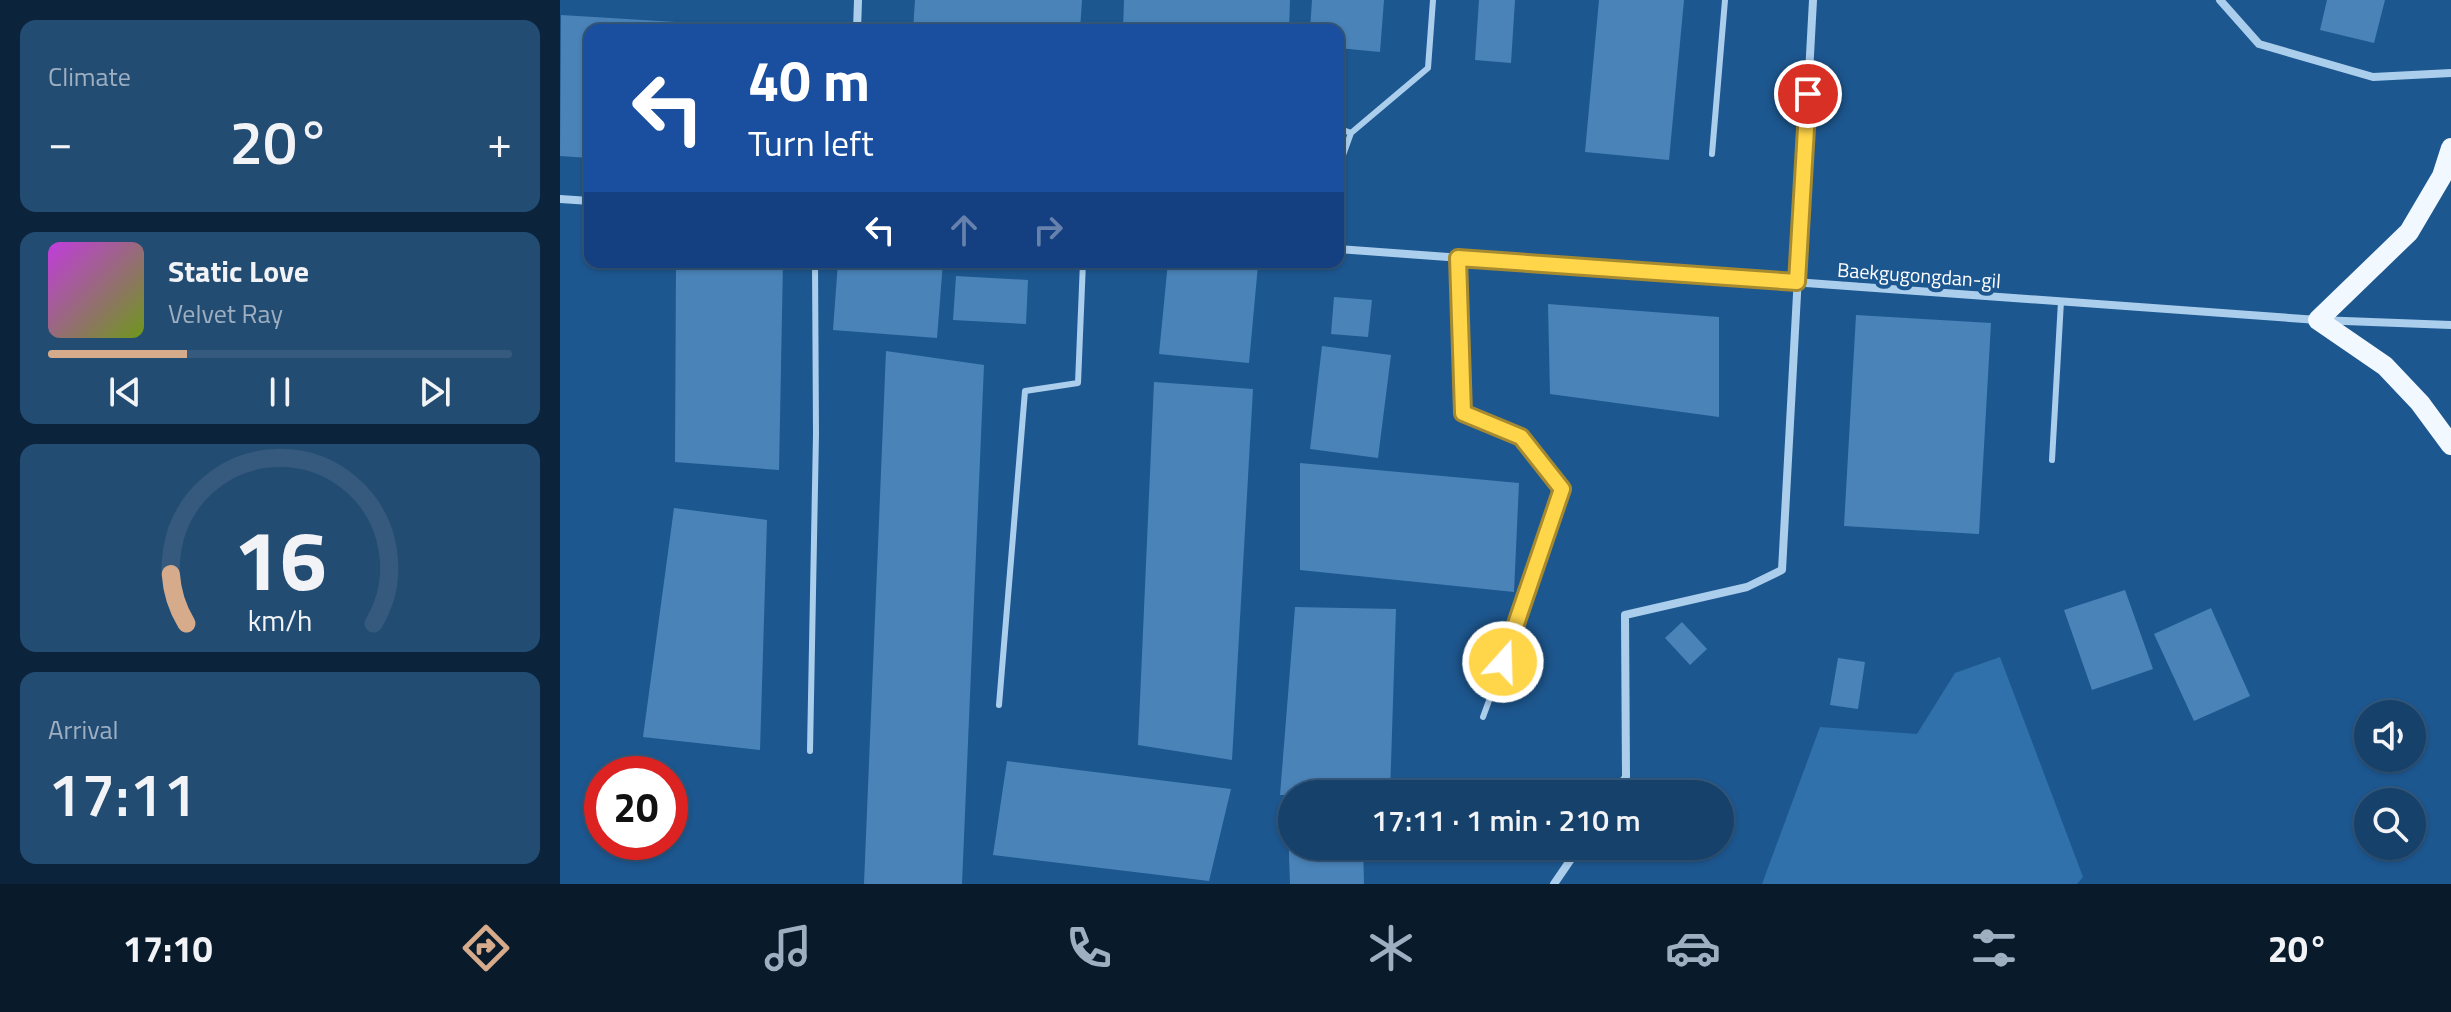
<!DOCTYPE html>
<html lang="en">
<head>
<meta charset="utf-8">
<style>
  :root { --surface:#16416b; --page:#234c73; --text:#f1f3f6; --muted:#9eafc1; --line:#355a7e; --accent:#d6ab8b }
  body { margin:0; font-family:"Titillium Web",sans-serif; background:var(--page); color:var(--text); height:100vh; display:flex; flex-direction:column; font-size:30px; white-space:nowrap }
  * { box-sizing:border-box; margin:0 }
  p { font-size:26px; color:var(--muted) }
  .icon { flex:none; width:44px; height:44px; fill:none; stroke:currentColor; stroke-width:2; stroke-linecap:round; stroke-linejoin:round }
  .map { position:relative; flex:1; overflow:hidden }
  .drawer { display:flex; flex-direction:column; gap:20px; padding:20px; background:#0c243b; width:560px }
  .drawer>* { flex:none }
  .guide { position:absolute; left:24px; top:24px; width:760px; height:244px; border-radius:16px; box-shadow:0 2px 6px #0004,0 0 0 2px var(--line); background:#1a4fa0; color:#fff; overflow:hidden }
  .controls { position:absolute; left:1794px; top:700px; display:grid; gap:16px }
  .controls a { display:grid; place-items:center; width:72px; height:72px; border-radius:50%; background:var(--surface); box-shadow:0 2px 6px #0004,0 0 0 2px var(--line); font-size:40px }
  .speed { position:absolute; left:24px; top:756px; display:flex; gap:16px; font-size:40px; font-weight:700; text-align:center }
  .speed>* { display:grid; place-content:center; width:104px; height:104px; border-radius:50%; background:var(--surface); box-shadow:0 2px 6px #0004,0 0 0 2px var(--line); line-height:1 }
  .speed .limit { border:12px solid #d22; background:#fff; color:#111 }
  .pin { position:absolute; display:grid; place-items:center; width:68px; height:68px; color:#fff; margin:-34px; border:4px solid #fff; border-radius:50%; box-shadow:0 2px 8px #0007 }
  .me { position:absolute; width:88px; margin:-44px; rotate:20deg; stroke-linejoin:round; filter:drop-shadow(0 0 6px #0008) }
  .turn { display:flex; align-items:center; gap:28px; height:168px; padding:0 32px; font-size:36px }
  .turn .icon { width:104px; height:104px; stroke-width:2.5 }
  .turn b { display:block; font-size:56px; line-height:68px }
  .lanes { display:flex; align-items:center; height:76px; padding:0 32px; background:#0003; justify-content:center; gap:40px; direction:ltr }
  .lanes .off { opacity:.35 }
  .big { font-size:60px; font-weight:600; line-height:1.1 }
  .drawer .widget { flex:1; display:flex; flex-direction:column; justify-content:center; gap:12px; min-width:0; padding:0 28px; border-radius:16px; background:var(--page) }
  .drawer .dial { align-items:center; gap:0 }
  .dial svg { height:208px; overflow:visible; fill:none; stroke:var(--line); stroke-width:7; stroke-linecap:round; text-anchor:middle }
  .dial text { fill:var(--text); stroke:none }
  .song { display:flex; align-items:center; gap:24px }
  .cover { width:96px; height:96px; border-radius:12px; background:linear-gradient(135deg,hsl(290 70% 55%),hsl(80 70% 35%)) }
  .played { height:8px; border-radius:4px; background:linear-gradient(90deg,var(--accent) 30%,var(--line) 30%) }
  .keys { display:flex; justify-content:space-around; direction:ltr }
  .heat { display:flex; justify-content:space-between; align-items:center; font-size:44px; direction:ltr }
  .trip { position:absolute; left:718px; top:780px; width:456px; height:80px; border-radius:40px; background:var(--surface); box-shadow:0 2px 6px #0004,0 0 0 2px var(--line); font-weight:600; line-height:80px; text-align:center }
  .dock { display:flex; height:128px; justify-content:space-around; align-items:center; background:#091a2b; color:var(--muted) }
  .dock .icon { width:56px; height:56px }
  .dock .active { color:var(--accent) }
  .dock b { font-size:36px; color:var(--text) }
  main { display:flex; flex:1; min-height:0 }
  .map>svg:first-child { display:block }
  .green { fill:#3071ac }
  .building { fill:#4a83b8 }
  .lines { fill:none; stroke-linecap:round; stroke-linejoin:round }
  .lane { stroke:#abceed; stroke-width:6 }
  .street { stroke:#abceed; stroke-width:8 }
  .primary { stroke:#f2f8ff; stroke-width:20 }
  .route-casing { stroke:#a68a30; stroke-width:20 }
  .route { stroke:#ffd54a; stroke-width:14 }
  .labels { text-anchor:middle; dominant-baseline:central; stroke-width:8; stroke-linejoin:round; paint-order:stroke }
  .street-label { font-size:20px; fill:#fff; stroke:#1d578f }
</style>
</head>
<body>
<main>
<section class="drawer">
<div class="widget"><p>Climate</p>
<div class="heat"><a>−</a><b class="big">20°</b><a>+</a></div>
</div>
<div class="widget">
<div class="song"><i class="cover"></i><div><b>Static Love</b><p>Velvet Ray</p></div></div>
<div class="played"></div>
<div class="keys"><svg class="icon" aria-label="previous" viewBox="0 0 24 24"><path d="M18 5L8 12l10 7zM5 5v14"/></svg><svg class="icon" aria-label="pause" viewBox="0 0 24 24"><path d="M8 5v14M16 5v14"/></svg><svg class="icon" aria-label="next" viewBox="0 0 24 24"><path d="M6 5l10 7-10 7zM19 5v14"/></svg></div>
</div>
<div class="widget dial"><svg viewBox="0 0 100 80">
<path d="M14 69A42 42 0 1 1 86 69"/>
<path d="M14 69A42 42 0 0 1 8 50" stroke="#d6ab8b"/>
<text x="50" y="56" font-size="32" font-weight="700">16</text>
<text x="50" y="72" font-size="11">km/h</text>
</svg></div>
<div class="widget"><p>Arrival</p><b class="big">17:11</b></div>
</section>
<div class="map">
<svg width="1891" height="884" viewBox="0 0 1891 884">
  <rect width="100%" height="100%" fill="#1d578f"/>
  <path class="green" d="M1440 657 1523 877 1517 884H1202L1260 727 1357 734 1395 673Z"/>
  <path class="building" d="M355 0H522L520 30H353Z
    M564 0H730L729 30H563Z
    M752 0H824L820 52 778 48V30H750Z
    M919 0H955L951 63 915 60Z
    M1039 0H1124L1109 160 1025 152Z
    M1767 0H1825L1814 43 1760 30Z
    M1 15 132 23V30H30V158L0 156Z
    M116 262H223L219 470 115 462Z
    M278 262H383L377 338 273 330Z
    M608 262 698 265 689 363 599 354Z
    M396 276 468 280 466 324 393 320Z
    M774 297 812 300 808 337 771 334Z
    M988 304 1159 317V417L990 394Z
    M1296 315 1431 323 1419 534 1284 526Z
    M762 346 831 355 818 458 750 449Z
    M326 351 424 365 402 884H304Z
    M594 382 693 389 672 760 578 745Z
    M740 463 959 483 954 592 740 570Z
    M114 508 207 520 200 750 83 737Z
    M1565 590 1593 669 1532 690 1504 610Z
    M735 607 836 609 830 794 720 795Z
    M1651 608 1690 696 1634 721 1594 634Z
    M1122 622 1147 649 1130 665 1105 638Z
    M1278 658 1305 662 1298 709 1270 705Z
    M447 761 671 789 649 881 433 855Z
    M728 826 732 827V846H803L804 884H730Z"/>
  <g class="lines">
    <path class="lane" d="M778 128 791 133
      M1152 154 1165 0
      M778 169 791 133 868 68 873 0
      M898 258 903 413 961 437 1002 489 983 553 923 717
      M1492 460 1501 301
      M439 705 465 391 518 383 523 262
      M250 751 256 434 255 262"/>
    <path class="street" d="M1660 0 1699 44 1813 77 1891 73
      M297 30 298 0
      M0 199 30 201
      M778 249 1758 320 1891 325
      M1054 794 1066 777 1065 615 1187 587 1222 570 1253 0
      M994 884 1020 846"/>
    <path class="primary" d="M1891 148 1882 176 1849 232 1758 320 1825 366 1860 403 1891 445"/>
  </g>
  <g class="lines">
    <g class="route-casing">
      <path id="route" d="M943 662 1002 489 961 437 903 413 898 258 1237 282 1248 94"/>
    </g>
    <use href="#route" class="route"/>
  </g>
  <g class="labels">
    <g class="street-label">
      <text transform="translate(1359 275) rotate(4)">Baekgugongdan-gil</text>
    </g>
  </g>
</svg>
<div class="controls">
<a><svg class="icon" aria-label="sound" viewBox="0 0 24 24"><path d="M4 9h4l5-4v14l-5-4H4zM17 9q2 3 0 6"/></svg></a>
<a><svg class="icon" aria-label="search" viewBox="0 0 24 24"><circle cx="10" cy="10" r="6"/><path d="M15 15l6 6"/></svg></a>
</div>
<div class="speed"><div class="limit">20</div></div>
<div class="pin" style="left:1248px;top:94px;background:#d93025"><svg class="icon" aria-label="arrive" viewBox="0 0 24 24"><path d="M6 21V4h12l-3 4 3 4H6"/></svg></div>
<svg class="me" style="left:943px;top:662px" viewBox="-20 -20 40 40"><circle r="17" fill="#ffd54a" stroke="#fff" stroke-width="3"/><path d="M0-11L8 9 0 5-8 9z" fill="#fff"/></svg>
<div class="trip">17:11 · 1 min · 210 m</div>
<div class="guide">
<div class="turn"><svg class="icon" aria-label="left" viewBox="0 0 24 24"><path d="M17 20v-9H6M10 6l-5 5 5 5"/></svg><div><b>40 m</b>Turn left</div></div>
<div class="lanes"><svg class="icon" aria-label="left" viewBox="0 0 24 24"><path d="M17 20v-9H6M10 6l-5 5 5 5"/></svg><svg class="icon off" aria-label="ahead" viewBox="0 0 24 24"><path d="M12 20V5M6 11l6-6 6 6"/></svg><svg class="icon off" aria-label="right" viewBox="0 0 24 24"><path d="M7 20v-9h11M14 6l5 5-5 5"/></svg></div>
</div>
</div>
</main>
<nav class="dock">
<b>17:10</b>
<svg class="icon active" aria-label="directions" viewBox="0 0 24 24"><path d="M12 3l9 9-9 9-9-9zM9 14v-3h6M13 9l2 2-2 2"/></svg>
<svg class="icon" aria-label="music" viewBox="0 0 24 24"><path d="M9 18V5l10-2v13"/><circle cx="6" cy="18" r="3"/><circle cx="16" cy="16" r="3"/></svg>
<svg class="icon" aria-label="phone" viewBox="0 0 24 24"><path d="M5 4h4l2 5-3 2q2 4 5 5l2-3 5 2v4C11 20 4 13 5 4z"/></svg>
<svg class="icon" aria-label="climate" viewBox="0 0 24 24"><path d="M12 3v18M4 7l16 10M4 17L20 7"/></svg>
<svg class="icon" aria-label="car" viewBox="0 0 24 24"><path d="M5 17H2v-5l4-1 3-4h7l3 4 3 1v5h-3M9 17h6M6 11h13"/><circle cx="7" cy="17" r="2"/><circle cx="17" cy="17" r="2"/></svg>
<svg class="icon" aria-label="filters" viewBox="0 0 24 24"><path d="M4 7h16M4 17h16"/><circle cx="9" cy="7" r="2"/><circle cx="15" cy="17" r="2"/></svg>
<b>20°</b>
</nav>
</body>
</html>
